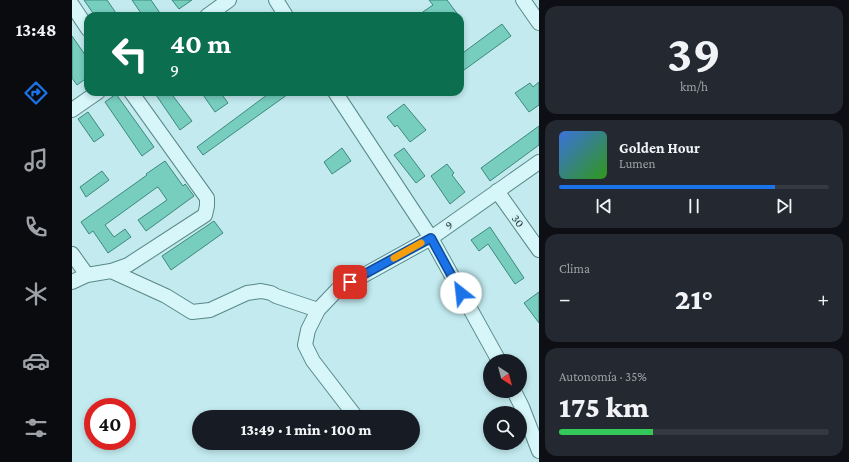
<!DOCTYPE html>
<html lang="es">
<head>
<meta charset="utf-8">
<style>
  :root { --surface:#171b24; --page:#242831; --text:#f1f3f6; --muted:#9ea1a6; --line:#363941; --accent:#1a73e8 }
  body { margin:0; font-family:"Crimson Pro",serif; background:var(--page); color:var(--text); height:100vh; display:flex; flex-direction:column; font-size:15px; white-space:nowrap }
  * { box-sizing:border-box; margin:0 }
  p { font-size:13px; color:var(--muted) }
  .icon { flex:none; width:22px; height:22px; fill:none; stroke:currentColor; stroke-width:2; stroke-linecap:round; stroke-linejoin:round }
  .map { position:relative; flex:1; overflow:hidden }
  .drawer { display:flex; flex-direction:column; gap:6px; padding:6px; background:#0d0f14; width:310px }
  .drawer>* { flex:none }
  .guide { position:absolute; left:12px; top:12px; width:380px; height:84px; border-radius:12px; box-shadow:0 2px 6px #0003; background:#0b6e4f; color:#fff; overflow:hidden }
  .needle { width:26px; rotate:144deg }
  .fabs { position:absolute; left:411px; top:354px; display:grid; gap:8px }
  .fabs a { display:grid; place-items:center; width:44px; height:44px; border-radius:50%; background:var(--surface); box-shadow:0 2px 6px #0003; font-size:20px }
  .speed { position:absolute; left:12px; top:398px; display:flex; gap:8px; font-size:20px; font-weight:700; text-align:center }
  .speed>* { display:grid; place-content:center; width:52px; height:52px; border-radius:50%; background:var(--surface); box-shadow:0 2px 6px #0003; line-height:1 }
  .speed .limit { border:6px solid #d22; background:#fff; color:#111 }
  .pin { position:absolute; display:grid; place-items:center; width:34px; height:34px; color:#fff; margin:-17px; border-radius:8px; box-shadow:0 2px 6px #0006 }
  .me { position:absolute; width:44px; margin:-22px; rotate:331deg; stroke-linejoin:round; filter:drop-shadow(0 0 3px #0008) }
  .turn { display:flex; align-items:center; gap:14px; height:84px; padding:0 20px; font-size:18px }
  .turn .icon { width:52px; height:52px; stroke-width:2.5 }
  .turn b { display:block; font-size:28px; line-height:34px }
  .big { font-size:30px; font-weight:800; line-height:1.1 }
  .drawer .card { flex:1; display:flex; flex-direction:column; justify-content:center; gap:6px; min-width:0; padding:0 14px; border-radius:12px; background:var(--page) }
  .drawer .dial { align-items:center; gap:0 }
  .dial b { font-size:52px; line-height:1 }
  .song { display:flex; align-items:center; gap:12px }
  .cover { width:48px; height:48px; border-radius:6px; background:linear-gradient(135deg,hsl(220 70% 55%),hsl(110 70% 35%)) }
  .played { height:4px; border-radius:2px; background:linear-gradient(90deg,var(--accent) 80%,var(--line) 80%) }
  .keys { display:flex; justify-content:space-around; direction:ltr }
  .heat { display:flex; justify-content:space-between; align-items:center; font-size:22px; direction:ltr }
  .charge { height:6px; border-radius:3px; background:linear-gradient(90deg,#34c759 35%,var(--line) 0) }
  .trip { position:absolute; left:120px; top:410px; width:228px; height:40px; border-radius:20px; background:var(--surface); box-shadow:0 2px 6px #0003; font-weight:800; line-height:40px; text-align:center }
  main { display:flex; flex:1; min-height:0 }
  .tab-bar { display:flex; flex-direction:column; width:72px; justify-content:space-around; align-items:center; background:#090b0e; color:var(--muted) }
  .tab-bar .icon { width:28px; height:28px }
  .tab-bar .selected { color:var(--accent) }
  .tab-bar b { font-size:18px; color:var(--text) }
  .map>svg:first-child { display:block }
  .building { fill:#77cebf; stroke:#3e897b }
  .lines { fill:none; stroke-linecap:round; stroke-linejoin:round }
  .minor-casing { stroke:#598987; stroke-width:16 }
  .minor { stroke:#d6f6fa; stroke-width:14 }
  .route-casing { stroke:#114b97; stroke-width:10 }
  .route { stroke:#1a73e8; stroke-width:7 }
  .slow { stroke:#f59e0b; stroke-width:7 }
  .labels { text-anchor:middle; dominant-baseline:central; stroke-width:4; stroke-linejoin:round; paint-order:stroke }
  .street-label { font-size:12px; fill:#1d3936; stroke:#d2f2f6 }
</style>
</head>
<body>
<main>
<nav class="tab-bar">
<b>13:48</b>
<svg class="icon selected" aria-label="directions" viewBox="0 0 24 24"><path d="M12 3l9 9-9 9-9-9zM9 14v-3h6M13 9l2 2-2 2"/></svg>
<svg class="icon" aria-label="music" viewBox="0 0 24 24"><path d="M9 18V5l10-2v13"/><circle cx="6" cy="18" r="3"/><circle cx="16" cy="16" r="3"/></svg>
<svg class="icon" aria-label="phone" viewBox="0 0 24 24"><path d="M5 4h4l2 5-3 2q2 4 5 5l2-3 5 2v4C11 20 4 13 5 4z"/></svg>
<svg class="icon" aria-label="climate" viewBox="0 0 24 24"><path d="M12 3v18M4 7l16 10M4 17L20 7"/></svg>
<svg class="icon" aria-label="car" viewBox="0 0 24 24"><path d="M5 17H2v-5l4-1 3-4h7l3 4 3 1v5h-3M9 17h6M6 11h13"/><circle cx="7" cy="17" r="2"/><circle cx="17" cy="17" r="2"/></svg>
<svg class="icon" aria-label="filters" viewBox="0 0 24 24"><path d="M4 7h16M4 17h16"/><circle cx="9" cy="7" r="2"/><circle cx="15" cy="17" r="2"/></svg>
</nav>
<div class="map">
<svg width="467" height="462" viewBox="0 0 467 462">
  <rect width="100%" height="100%" fill="#c2eaef"/>
  <path class="building" d="M12 0H35L44 13 39 16H23Z
    M60 0H79L90 16H71Z
    M100 0H120L107 9Z
    M357 0H375L387 16H345L361 5Z
    M430 24 439 36 388 73V55Z
    M0 36 16 59V77L5 85 0 78Z
    M467 82V105L457 112 443 93 458 83 461 87Z
    M82 92H98L120 121 108 130Z
    M129 92H148L156 103 143 112Z
    M199 92H219L131 155 125 147Z
    M44 94 82 147 70 156 33 102Z
    M332 104 354 130 338 142 325 125 323 127 315 117Z
    M16 112 32 135 22 142 6 119Z
    M467 126V145L418 181 409 168Z
    M270 148 279 161 260 174 252 162Z
    M332 148 353 176 344 183 322 155Z
    M93 161 111 186 113 184 122 196 74 231 66 220 95 200 86 187 84 188 33 225 42 237 53 229 59 237 36 253 21 231 17 234 9 222 75 175 74 174Z
    M375 164 382 173 380 175 393 192 378 204 359 176Z
    M30 171 37 180 14 197 8 187Z
    M142 221 151 233 99 270 90 256Z
    M418 227 452 278 443 284 416 244 407 251 399 240Z
    M467 292V323L452 303Z"/>
  <g class="lines">
    <g class="minor-casing">
      <path id="minor" d="M204 0 214 16
        M451 0 467 23
        M0 5 16 29
        M135 16 157 0
        M263 92 359 238 427 361
        M0 110 26 92
        M425 191 467 250
        M0 254 15 275
        M39 271 94 296 120 312 138 310 175 293 189 291 199 293 204 296 246 310
        M0 282 15 275 39 271 56 265 133 215 135 206V198L59 92
        M442 391 450 407 467 451
        M284 417 241 361 233 345 236 330 246 310 265 290 359 238 467 162"/>
    </g>
    <use href="#minor" class="minor"/>
  </g>
  <g class="lines">
    <g class="route-casing">
      <path id="route" d="M278 282 359 238 389 293"/>
    </g>
    <use href="#route" class="route"/>
    <path class="slow" d="M322 258 349 243"/>
  </g>
  <g class="labels">
    <g class="street-label">
      <text transform="translate(446 221) rotate(55)">30</text>
      <text transform="translate(377 225) rotate(-35)">9</text>
    </g>
  </g>
</svg>
<div class="fabs">
<a><svg class="needle" viewBox="-14 -14 28 28"><path d="M0-13l5 13h-10z" fill="#e53935"/><path d="M0 13l5-13h-10z" fill="#9ea1a6"/></svg></a>
<a><svg class="icon" aria-label="search" viewBox="0 0 24 24"><circle cx="10" cy="10" r="6"/><path d="M15 15l6 6"/></svg></a>
</div>
<div class="speed"><div class="limit">40</div></div>
<div class="pin" style="left:278px;top:282px;background:#d93025"><svg class="icon" aria-label="arrive" viewBox="0 0 24 24"><path d="M6 21V4h12l-3 4 3 4H6"/></svg></div>
<svg class="me" style="left:389px;top:293px" viewBox="-20 -20 40 40"><circle r="19" fill="#fff"/><path d="M0-13L10 11 0 6-10 11z" fill="#1a73e8"/></svg>
<div class="trip">13:49 · 1 min · 100 m</div>
<div class="guide">
<div class="turn"><svg class="icon" aria-label="left" viewBox="0 0 24 24"><path d="M17 20v-9H6M10 6l-5 5 5 5"/></svg><div><b>40 m</b>9</div></div>
</div>
</div>
<section class="drawer">
<div class="card dial"><b>39</b><p>km/h</p></div>
<div class="card">
<div class="song"><i class="cover"></i><div><b>Golden Hour</b><p>Lumen</p></div></div>
<div class="played"></div>
<div class="keys"><svg class="icon" aria-label="previous" viewBox="0 0 24 24"><path d="M18 5L8 12l10 7zM5 5v14"/></svg><svg class="icon" aria-label="pause" viewBox="0 0 24 24"><path d="M8 5v14M16 5v14"/></svg><svg class="icon" aria-label="next" viewBox="0 0 24 24"><path d="M6 5l10 7-10 7zM19 5v14"/></svg></div>
</div>
<div class="card"><p>Clima</p>
<div class="heat"><a>−</a><b class="big">21°</b><a>+</a></div>
</div>
<div class="card"><p>Autonomía · 35%</p><b class="big">175 km</b><div class="charge"></div></div>
</section>
</main>
</body>
</html>
